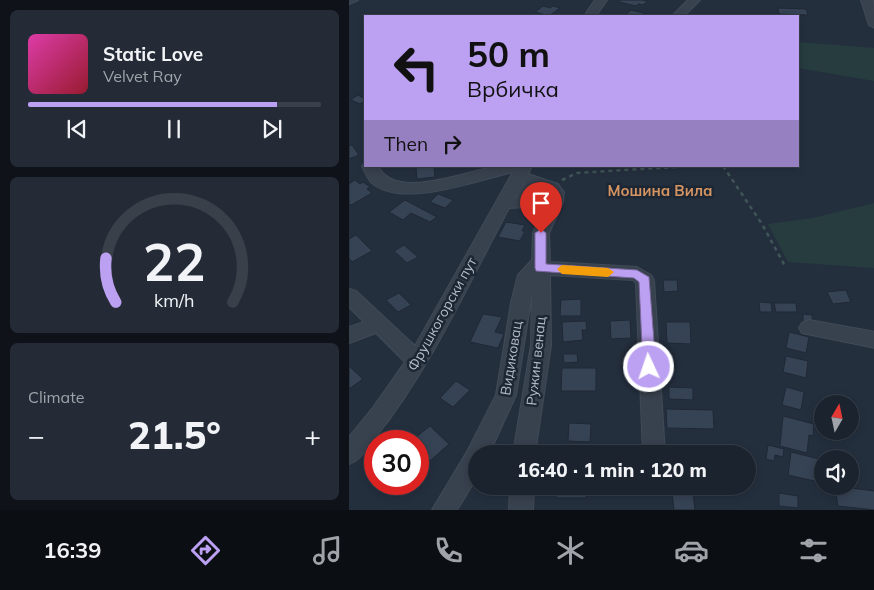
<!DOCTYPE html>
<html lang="en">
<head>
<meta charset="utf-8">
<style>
  :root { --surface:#1b232e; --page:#242b36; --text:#f1f3f6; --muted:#a0a4aa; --line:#39404a; --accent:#bca0f2 }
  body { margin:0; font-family:Mulish,sans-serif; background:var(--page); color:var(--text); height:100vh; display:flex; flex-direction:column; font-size:19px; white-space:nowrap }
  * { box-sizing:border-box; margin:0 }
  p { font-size:16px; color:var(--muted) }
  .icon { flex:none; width:28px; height:28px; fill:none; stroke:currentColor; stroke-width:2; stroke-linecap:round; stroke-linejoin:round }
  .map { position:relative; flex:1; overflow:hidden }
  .sheet { display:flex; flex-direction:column; gap:10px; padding:10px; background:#0f1319; width:349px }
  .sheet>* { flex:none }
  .top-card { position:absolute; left:15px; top:15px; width:435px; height:152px; border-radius:0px; box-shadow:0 2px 8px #0003,0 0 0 1px var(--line); background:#bca0f2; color:#111; overflow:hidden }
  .needle { width:32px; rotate:9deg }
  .tools { position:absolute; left:465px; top:395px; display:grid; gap:10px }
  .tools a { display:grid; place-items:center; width:45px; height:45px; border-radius:50%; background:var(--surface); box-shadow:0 2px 8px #0003,0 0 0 1px var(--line); font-size:25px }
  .speed { position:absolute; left:15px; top:430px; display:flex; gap:10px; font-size:25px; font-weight:700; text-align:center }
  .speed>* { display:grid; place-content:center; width:65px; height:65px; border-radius:50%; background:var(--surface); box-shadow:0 2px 8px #0003,0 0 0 1px var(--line); line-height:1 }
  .speed .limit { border:8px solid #d22; background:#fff; color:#111 }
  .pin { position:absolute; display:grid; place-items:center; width:42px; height:42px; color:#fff; margin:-51px -21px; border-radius:50% 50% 50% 0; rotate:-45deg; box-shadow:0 0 5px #0007 }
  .pin .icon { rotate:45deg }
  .me { position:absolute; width:55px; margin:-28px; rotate:357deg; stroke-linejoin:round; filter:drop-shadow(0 0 4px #0008) }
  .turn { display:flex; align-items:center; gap:18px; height:105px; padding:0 20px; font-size:22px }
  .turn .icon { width:65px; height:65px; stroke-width:2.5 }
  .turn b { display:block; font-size:35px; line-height:42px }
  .then { display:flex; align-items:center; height:48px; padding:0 20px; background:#0003; gap:10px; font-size:19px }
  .big { font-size:38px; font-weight:800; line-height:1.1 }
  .sheet .tile { flex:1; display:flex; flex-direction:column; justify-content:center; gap:8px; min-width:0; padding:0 18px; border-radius:8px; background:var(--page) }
  .sheet .dial { align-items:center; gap:0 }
  .dial svg { height:130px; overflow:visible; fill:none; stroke:var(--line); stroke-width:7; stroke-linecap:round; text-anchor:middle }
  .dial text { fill:var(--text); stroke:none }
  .song { display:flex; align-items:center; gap:15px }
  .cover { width:60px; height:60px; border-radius:8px; background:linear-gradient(135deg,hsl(320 70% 55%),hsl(350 70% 35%)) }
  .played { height:5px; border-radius:2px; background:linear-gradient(90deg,var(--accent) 85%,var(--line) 85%) }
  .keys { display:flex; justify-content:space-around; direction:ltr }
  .heat { display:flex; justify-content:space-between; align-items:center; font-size:28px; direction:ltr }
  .trip { position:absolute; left:119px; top:445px; width:288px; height:50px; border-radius:25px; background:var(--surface); box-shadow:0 2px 8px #0003,0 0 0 1px var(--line); font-weight:800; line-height:50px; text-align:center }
  .menu { display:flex; height:80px; justify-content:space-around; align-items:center; background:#0b0e12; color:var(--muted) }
  .menu .icon { width:35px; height:35px }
  .menu .selected { color:var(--accent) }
  .menu b { font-size:22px; color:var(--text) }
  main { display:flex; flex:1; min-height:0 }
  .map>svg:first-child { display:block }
  .green { fill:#263c3f }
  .building { fill:#364354; stroke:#1f2835 }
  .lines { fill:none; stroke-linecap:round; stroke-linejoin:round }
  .minor-casing { stroke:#414a57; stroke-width:2 }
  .path { stroke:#3f5557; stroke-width:2.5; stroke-dasharray:4 4; stroke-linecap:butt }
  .minor { fill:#38414e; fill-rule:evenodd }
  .route { fill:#bca0f2; stroke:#7a689d }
  .slow { fill:#f59e0b }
  .labels { text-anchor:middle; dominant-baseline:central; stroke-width:5; stroke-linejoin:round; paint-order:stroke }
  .street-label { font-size:14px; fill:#b4bcc9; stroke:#1d2633 }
  .neighbourhood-label { font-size:15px; font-weight:bold; fill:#d59563; stroke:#1d2633 }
</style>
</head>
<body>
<main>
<section class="sheet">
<div class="tile">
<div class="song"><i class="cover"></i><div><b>Static Love</b><p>Velvet Ray</p></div></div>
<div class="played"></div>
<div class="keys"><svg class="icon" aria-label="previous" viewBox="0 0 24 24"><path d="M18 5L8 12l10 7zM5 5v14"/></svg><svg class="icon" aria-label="pause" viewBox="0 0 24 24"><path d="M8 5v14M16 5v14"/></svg><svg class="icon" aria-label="next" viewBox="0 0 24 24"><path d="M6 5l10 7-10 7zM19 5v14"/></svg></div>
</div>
<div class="tile dial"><svg viewBox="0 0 100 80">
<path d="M14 69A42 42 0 1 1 86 69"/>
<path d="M14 69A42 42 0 0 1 8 42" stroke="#bca0f2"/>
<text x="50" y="56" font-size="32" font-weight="700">22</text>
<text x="50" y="72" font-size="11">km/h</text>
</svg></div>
<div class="tile"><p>Climate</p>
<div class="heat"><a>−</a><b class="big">21.5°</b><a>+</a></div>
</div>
</section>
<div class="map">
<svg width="526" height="510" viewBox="0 0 526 510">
  <rect width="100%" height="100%" fill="#242f3e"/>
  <path class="green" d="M449 42 525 48V81L449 68Z
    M525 203V268L439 262 419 224 464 218Z"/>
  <path class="building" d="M272 0H293L298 1 294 5 289 4 287 6 270 2Z
    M194 6 201 8 204 6 211 8 200 16 186 12Z
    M429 8 457 9 459 15 430 14Z
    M282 10 302 15 300 16H276Z
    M9 95 16 99V101L11 104 2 100Z
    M3 145 10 155 0 159V146Z
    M85 166 86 177 68 179 67 168Z
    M6 180 11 184 14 182 21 187 18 189 23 193 2 205 0 204V184Z
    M89 194 104 200 96 208 81 202Z
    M56 200 88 217 81 222 62 213 54 220 40 212Z
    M157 222 176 225 173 231H176L171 241 149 237Z
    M7 235 23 251 3 262 0 258V239Z
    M55 245 69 257 58 263 45 251Z
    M314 280H328L329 291 315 292Z
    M497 290 502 302 484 304 478 292Z
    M50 293 62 305 49 312 37 300Z
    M232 299V316H211L212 300Z
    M410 302 422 303 423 312H411Z
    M425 303H447L448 312H427Z
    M134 314 153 317 146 332 155 334 149 348 121 342Z
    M454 314 463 315 464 325 454 324Z
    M281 320 282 338 262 339 261 321Z
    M237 321 238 330H233L234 340 214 342 213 322Z
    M317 322H341L342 344 318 343Z
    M440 332 460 337 457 353 437 348Z
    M214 354H228L229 362 215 363Z
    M437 356 459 361 457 378 434 372Z
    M0 366 14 379 0 389Z
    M213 368H247V391H212Z
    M107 381 121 390 104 407 91 398Z
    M320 387 344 388V400L320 399Z
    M437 387 455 392 452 410 433 405Z
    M317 409 364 410 365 429 318 428Z
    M434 416 465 424 464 436 460 435 458 453 431 446Z
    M220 423 242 424 241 442 219 441Z
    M81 426 100 444 81 461 69 449V441H62Z
    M419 445 435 449 434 457 426 455 425 461 417 459Z
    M227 450H245V454H227Z
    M442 452 474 460V483L439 475Z
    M208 486H238L237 498H207Z
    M486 486 526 491V510L489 506Z
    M323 493H344L346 510H325Z
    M430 493 449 496V508L430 506Z"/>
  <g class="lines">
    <g class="minor-casing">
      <path id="minor" d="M0 0H9L0 4Z
        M246 0H258L247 16H235Z
        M339 0H351L335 16H323Z
        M512 0H524L526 28 520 25Z
        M16 162V166H29C46 201 114 172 144 167 156 165 170 166 183 166L179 174 209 184 215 192 214 202 200 233 201 262 288 267 302 275 305 280 316 454H294L287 283 284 280 201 275 202 345 186 454H164L182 345 183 293 167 395 140 454H128V477L108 510H83L119 450 147 395 162 303 169 275 183 260 184 233 198 202 199 193 189 189 180 207 160 208C119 285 81 369 26 438 18 448 12 460 0 464V437L23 409 56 362 27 333 0 343V327L15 322 0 307V289L7 291 66 346 164 172C129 180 53 209 23 183 18 179 16 171 13 166ZM174 183 176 184 169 197H166Z
        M460 320 526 332V348L453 333 450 328 453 323Z
        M161 486H185L184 510H160Z"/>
    </g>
    <path class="path" d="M374 166 413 224 437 268
      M213 180 228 173 342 166"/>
    <use href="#minor" class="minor"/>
  </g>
  <path class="route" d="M192 229 197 233V264L288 270 300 277 307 367 305 371 300 373 296 371 294 367 290 282 285 278 187 271 186 268V233Z"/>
  <path class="slow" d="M213 265 259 268 265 272 259 277 213 274 208 269Z"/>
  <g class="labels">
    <g class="street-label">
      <text transform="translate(93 314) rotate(-61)">Фрушкогорски пут</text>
      <text transform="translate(162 358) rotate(-81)">Видиковац</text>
      <text transform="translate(187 361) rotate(-84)">Ружин венац</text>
    </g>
    <g class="neighbourhood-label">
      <text x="311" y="190">Мошина Вила</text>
    </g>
  </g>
</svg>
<div class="tools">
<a><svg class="needle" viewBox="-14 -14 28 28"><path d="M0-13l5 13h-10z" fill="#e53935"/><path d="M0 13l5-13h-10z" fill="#a0a4aa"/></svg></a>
<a><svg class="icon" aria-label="sound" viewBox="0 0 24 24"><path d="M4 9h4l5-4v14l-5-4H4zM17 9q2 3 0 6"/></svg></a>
</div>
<div class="speed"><div class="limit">30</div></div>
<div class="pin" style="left:192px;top:233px;background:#d93025"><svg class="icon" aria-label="arrive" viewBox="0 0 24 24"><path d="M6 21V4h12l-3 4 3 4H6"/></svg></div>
<svg class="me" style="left:300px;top:367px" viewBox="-20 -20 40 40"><circle r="17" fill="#bca0f2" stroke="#fff" stroke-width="3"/><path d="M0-11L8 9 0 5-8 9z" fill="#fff"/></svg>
<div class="trip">16:40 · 1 min · 120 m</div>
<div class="top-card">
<div class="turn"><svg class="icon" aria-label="left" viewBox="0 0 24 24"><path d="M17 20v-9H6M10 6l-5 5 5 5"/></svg><div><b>50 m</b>Врбичка</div></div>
<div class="then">Then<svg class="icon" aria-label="right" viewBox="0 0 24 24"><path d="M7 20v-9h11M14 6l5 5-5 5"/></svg></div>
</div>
</div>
</main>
<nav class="menu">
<b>16:39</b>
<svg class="icon selected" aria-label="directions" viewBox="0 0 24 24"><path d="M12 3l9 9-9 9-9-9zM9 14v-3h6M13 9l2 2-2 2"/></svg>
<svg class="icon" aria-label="music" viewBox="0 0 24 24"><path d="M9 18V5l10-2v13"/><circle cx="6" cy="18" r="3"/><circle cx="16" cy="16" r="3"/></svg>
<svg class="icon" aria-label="phone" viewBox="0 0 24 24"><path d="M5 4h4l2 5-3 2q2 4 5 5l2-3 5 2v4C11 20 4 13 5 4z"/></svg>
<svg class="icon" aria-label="climate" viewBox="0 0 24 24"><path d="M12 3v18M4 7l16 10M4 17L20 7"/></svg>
<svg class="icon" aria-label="car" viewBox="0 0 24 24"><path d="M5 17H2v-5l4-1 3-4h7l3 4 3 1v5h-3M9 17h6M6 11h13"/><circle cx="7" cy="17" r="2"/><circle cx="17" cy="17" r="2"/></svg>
<svg class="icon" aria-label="filters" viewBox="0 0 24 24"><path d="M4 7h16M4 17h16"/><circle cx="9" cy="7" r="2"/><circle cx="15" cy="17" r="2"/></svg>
</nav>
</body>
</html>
